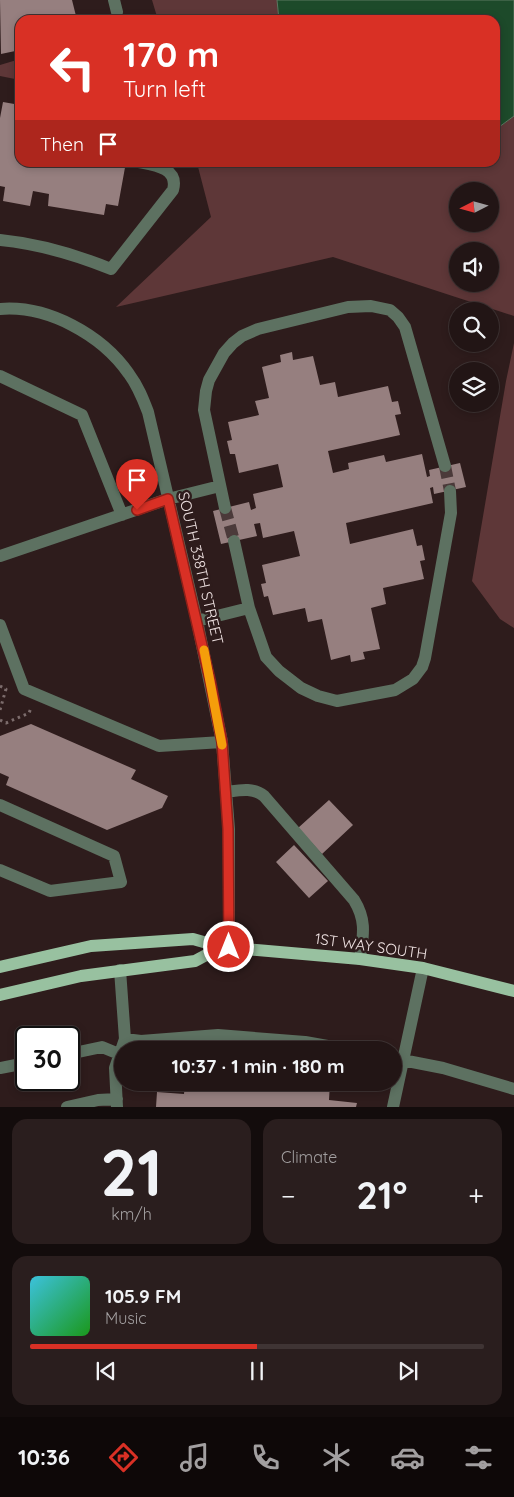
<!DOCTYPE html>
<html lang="en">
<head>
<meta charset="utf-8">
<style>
  :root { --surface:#221515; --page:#2a1e1e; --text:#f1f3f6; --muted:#a29fa0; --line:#3f3434; --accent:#d93025 }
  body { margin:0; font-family:Quicksand,sans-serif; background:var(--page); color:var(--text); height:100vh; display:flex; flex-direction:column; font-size:19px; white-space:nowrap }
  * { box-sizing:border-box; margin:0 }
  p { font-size:16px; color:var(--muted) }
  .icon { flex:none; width:28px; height:28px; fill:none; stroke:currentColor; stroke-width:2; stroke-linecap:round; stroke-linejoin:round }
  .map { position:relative; height:1107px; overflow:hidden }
  .drawer { display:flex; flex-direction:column; gap:12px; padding:12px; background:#130c0c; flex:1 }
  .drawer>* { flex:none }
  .banner { position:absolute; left:15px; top:15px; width:485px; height:152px; border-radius:15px; box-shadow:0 2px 8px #0003,0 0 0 1px var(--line); background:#d93025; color:#fff; overflow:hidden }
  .needle { width:32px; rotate:264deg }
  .buttons { position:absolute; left:449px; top:182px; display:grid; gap:10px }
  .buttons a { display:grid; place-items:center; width:50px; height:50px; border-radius:50%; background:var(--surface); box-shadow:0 2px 8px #0003,0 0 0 1px var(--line); font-size:25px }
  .speed { position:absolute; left:15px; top:1026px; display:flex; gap:10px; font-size:25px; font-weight:700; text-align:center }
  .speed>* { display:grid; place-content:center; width:65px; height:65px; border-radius:50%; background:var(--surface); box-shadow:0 2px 8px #0003,0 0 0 1px var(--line); line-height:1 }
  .speed .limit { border:2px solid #111; border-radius:8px; background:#fff; color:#111 }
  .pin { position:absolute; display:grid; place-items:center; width:42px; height:42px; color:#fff; margin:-51px -21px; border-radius:50% 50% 50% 0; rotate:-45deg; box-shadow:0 0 5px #0007 }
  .pin .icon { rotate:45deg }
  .me { position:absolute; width:55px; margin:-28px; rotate:0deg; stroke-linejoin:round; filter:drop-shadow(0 0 4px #0008) }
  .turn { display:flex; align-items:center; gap:18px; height:105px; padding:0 25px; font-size:22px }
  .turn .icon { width:65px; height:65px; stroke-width:2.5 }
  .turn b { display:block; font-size:35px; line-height:42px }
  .then { display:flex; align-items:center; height:48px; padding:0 25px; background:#0003; gap:10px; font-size:19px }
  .big { font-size:38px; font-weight:700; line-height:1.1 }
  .drawer .widget { flex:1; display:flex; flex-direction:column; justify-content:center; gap:8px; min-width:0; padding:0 18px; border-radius:15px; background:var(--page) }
  .drawer .dial { align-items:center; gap:0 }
  .dial b { font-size:65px; line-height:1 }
  .song { display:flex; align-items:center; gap:15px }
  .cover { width:60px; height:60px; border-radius:8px; background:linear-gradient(135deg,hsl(190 70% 55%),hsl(120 70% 35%)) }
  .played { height:5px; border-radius:2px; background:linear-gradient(90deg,var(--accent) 50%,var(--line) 50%) }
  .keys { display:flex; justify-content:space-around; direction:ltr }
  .heat { display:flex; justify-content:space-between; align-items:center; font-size:28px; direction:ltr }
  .drawer .tiles { flex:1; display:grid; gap:12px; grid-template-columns:1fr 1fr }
  .widget:last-child { grid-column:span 2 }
  .trip { position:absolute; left:114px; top:1041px; width:288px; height:50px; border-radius:25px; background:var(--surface); box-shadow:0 2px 8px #0003,0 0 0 1px var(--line); font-weight:700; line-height:50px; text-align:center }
  .tab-bar { display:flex; height:80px; justify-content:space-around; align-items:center; background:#0e0808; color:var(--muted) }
  .tab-bar .icon { width:35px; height:35px }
  .tab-bar .selected { color:var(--accent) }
  .tab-bar b { font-size:22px; color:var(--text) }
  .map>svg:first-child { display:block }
  .green { fill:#5e3738; fill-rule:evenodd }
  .water { fill:#1d4a2a; stroke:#5c7861 }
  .building { fill:#967f7f }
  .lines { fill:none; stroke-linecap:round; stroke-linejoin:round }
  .minor-tunnel { stroke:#4b3a3a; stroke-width:12; stroke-dasharray:12 6; stroke-linecap:butt }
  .path { stroke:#7c6c6c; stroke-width:3; stroke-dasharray:2.5 4; stroke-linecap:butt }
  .minor { stroke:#5d7161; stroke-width:12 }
  .major { stroke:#98c1a0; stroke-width:12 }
  .route-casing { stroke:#8d1f18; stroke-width:12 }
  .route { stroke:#d93025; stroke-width:9 }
  .slow { stroke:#f59e0b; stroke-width:9 }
  .labels { text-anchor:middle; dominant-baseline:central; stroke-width:5; stroke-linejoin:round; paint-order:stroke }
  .street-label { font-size:15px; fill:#efe2e2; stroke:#2e1c1c }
</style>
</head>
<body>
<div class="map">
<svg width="514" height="1107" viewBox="0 0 514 1107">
  <rect width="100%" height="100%" fill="#2e1c1c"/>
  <path class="green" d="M152 0H277L279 20H158Z
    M20 59V80L0 76V65Z
    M514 116V316L333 257 116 307 211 217 197 163 495 162V130ZM458 191H490V224H458ZM458 251H490V284H458Z
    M514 343V628L500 619 472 581 506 381Z"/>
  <path class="water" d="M277 0H514V116L495 130V20H279Z"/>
  <path class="building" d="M0 0H72L77 20H20V50L1 54Z
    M3 102 20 105V162H126L118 206 106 204 104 215 48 206 49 194 33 191 30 206 3 201 5 187 0 186V118Z
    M292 352 293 360 313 356 320 385 335 382 338 397 388 386 392 402 398 401 401 414 395 415 400 435 328 451 333 473 349 469 348 463 384 455 386 462 422 454 427 477 430 476 429 470 460 463 466 487 434 494 433 487 430 488 433 503 346 523 350 544 413 529 417 546 422 545 425 560 420 561 424 579 383 588 386 604 371 608 380 649 363 652 365 659 351 662 350 655 331 660 322 619 308 622 305 608 273 615 268 596 264 597 261 584 266 583 262 565 300 556 294 531 263 538 260 523 254 524 257 536 221 544 213 511 249 502 251 510 256 508 253 494 283 487 278 464 239 473 235 454H230L227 441 232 440 228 422 259 415 255 401 269 398 262 367 281 362 280 355Z
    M31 724 136 770 131 779 168 796 162 808 107 830 6 785 9 777 0 773V736Z
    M329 800 353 825 322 854 298 828Z
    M294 845 328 881 309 898 276 862Z
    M185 1082H330L329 1100 357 1103 356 1107H156L157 1092 184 1094Z"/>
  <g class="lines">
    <path class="minor-tunnel" d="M445 466 450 491
      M225 508 234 541"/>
    <path class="path" d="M0 686 6 689 0 710
      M0 720 6 723 29 713 31 708"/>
    <path class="minor" d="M114 0 117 12
      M0 240C40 244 74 254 111 269L173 190C179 168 155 165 139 162
      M0 309C48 305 102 335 129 374 138 386 143 399 148 412L197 621 222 742 229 829V947
      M0 376 82 415 122 515
      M225 508 204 410 206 391 209 380 224 353 233 343 242 336 258 329 348 307 371 306 390 310 398 317 405 327 445 466
      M234 541 249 608 266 657 279 671 301 688 318 696 337 701 395 690 413 679 422 667 425 658 451 513 450 491
      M0 556 168 499 220 486
      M197 621 249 608
      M0 625 24 689 159 746 222 742
      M226 792C240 790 253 787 264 796L354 900C367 921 363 936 360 959
      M0 805 114 856 121 882 50 891 0 870
      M125 1039 141 1041 218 1035 305 1042 350 1050
      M69 1054 102 1047 119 1054
      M392 1058 443 1068 514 1089
      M0 1068 26 1063
      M67 1107 98 1100 117 1099
      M117 1107 115 1068 125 1039 120 970
      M393 1107 423 968"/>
    <path class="major" d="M0 967 91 946 193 939 221 947 360 959 423 968 514 991
      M0 995 81 976 195 961 221 947"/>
  </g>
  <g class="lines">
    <g class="route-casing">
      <path id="route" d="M137 510 168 499 210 680 222 742 228 829 229 947"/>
    </g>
    <use href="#route" class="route"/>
    <path class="slow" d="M204 650 222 745"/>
  </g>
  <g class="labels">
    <g class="street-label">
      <text transform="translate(201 568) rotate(77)">SOUTH 338TH STREET</text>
      <text transform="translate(371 946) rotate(8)">1ST WAY SOUTH</text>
    </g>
  </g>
</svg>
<div class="buttons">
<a><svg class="needle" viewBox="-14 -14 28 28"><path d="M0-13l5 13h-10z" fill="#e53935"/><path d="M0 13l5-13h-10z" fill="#a29fa0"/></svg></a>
<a><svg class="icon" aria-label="sound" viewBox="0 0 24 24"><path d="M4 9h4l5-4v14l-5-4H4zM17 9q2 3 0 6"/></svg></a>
<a><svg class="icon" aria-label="search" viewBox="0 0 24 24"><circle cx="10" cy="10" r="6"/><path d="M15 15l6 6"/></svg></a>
<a><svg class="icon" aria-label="layers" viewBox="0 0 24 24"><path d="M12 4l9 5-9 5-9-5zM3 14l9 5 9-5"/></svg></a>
</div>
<div class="speed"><div class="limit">30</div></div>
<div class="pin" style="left:137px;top:510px;background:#d93025"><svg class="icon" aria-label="arrive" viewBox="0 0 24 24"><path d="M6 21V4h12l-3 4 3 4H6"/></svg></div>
<svg class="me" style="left:229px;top:947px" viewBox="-20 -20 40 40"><circle r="17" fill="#d93025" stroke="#fff" stroke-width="3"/><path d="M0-11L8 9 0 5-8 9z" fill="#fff"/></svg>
<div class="trip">10:37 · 1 min · 180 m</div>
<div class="banner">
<div class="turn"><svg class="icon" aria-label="left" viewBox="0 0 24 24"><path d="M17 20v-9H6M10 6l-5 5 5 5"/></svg><div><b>170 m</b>Turn left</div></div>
<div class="then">Then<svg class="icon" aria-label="arrive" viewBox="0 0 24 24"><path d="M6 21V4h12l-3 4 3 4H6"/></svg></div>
</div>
</div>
<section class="drawer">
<div class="tiles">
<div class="widget dial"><b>21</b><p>km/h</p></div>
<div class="widget"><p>Climate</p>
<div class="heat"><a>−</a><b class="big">21°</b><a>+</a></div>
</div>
<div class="widget">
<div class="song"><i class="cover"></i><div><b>105.9 FM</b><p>Music</p></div></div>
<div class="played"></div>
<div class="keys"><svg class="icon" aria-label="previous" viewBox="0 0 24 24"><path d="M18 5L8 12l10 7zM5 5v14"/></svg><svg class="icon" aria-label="pause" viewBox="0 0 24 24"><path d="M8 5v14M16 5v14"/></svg><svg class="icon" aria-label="next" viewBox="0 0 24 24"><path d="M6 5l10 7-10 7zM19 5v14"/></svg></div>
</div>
</div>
</section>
<nav class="tab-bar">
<b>10:36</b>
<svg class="icon selected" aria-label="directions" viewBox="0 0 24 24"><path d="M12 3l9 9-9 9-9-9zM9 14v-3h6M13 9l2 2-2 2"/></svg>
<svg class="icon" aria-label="music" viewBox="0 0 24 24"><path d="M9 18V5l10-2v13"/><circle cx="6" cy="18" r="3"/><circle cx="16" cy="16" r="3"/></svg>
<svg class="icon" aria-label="phone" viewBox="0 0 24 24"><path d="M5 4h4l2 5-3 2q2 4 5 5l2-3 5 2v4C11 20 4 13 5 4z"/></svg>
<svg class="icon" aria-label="climate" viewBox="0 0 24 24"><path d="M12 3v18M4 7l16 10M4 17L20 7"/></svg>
<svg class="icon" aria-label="car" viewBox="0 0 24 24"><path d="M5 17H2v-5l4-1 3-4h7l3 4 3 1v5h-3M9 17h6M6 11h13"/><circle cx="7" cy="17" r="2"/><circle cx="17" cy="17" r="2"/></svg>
<svg class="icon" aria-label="filters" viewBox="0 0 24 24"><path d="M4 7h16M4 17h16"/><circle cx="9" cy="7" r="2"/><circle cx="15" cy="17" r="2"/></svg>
</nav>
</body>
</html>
